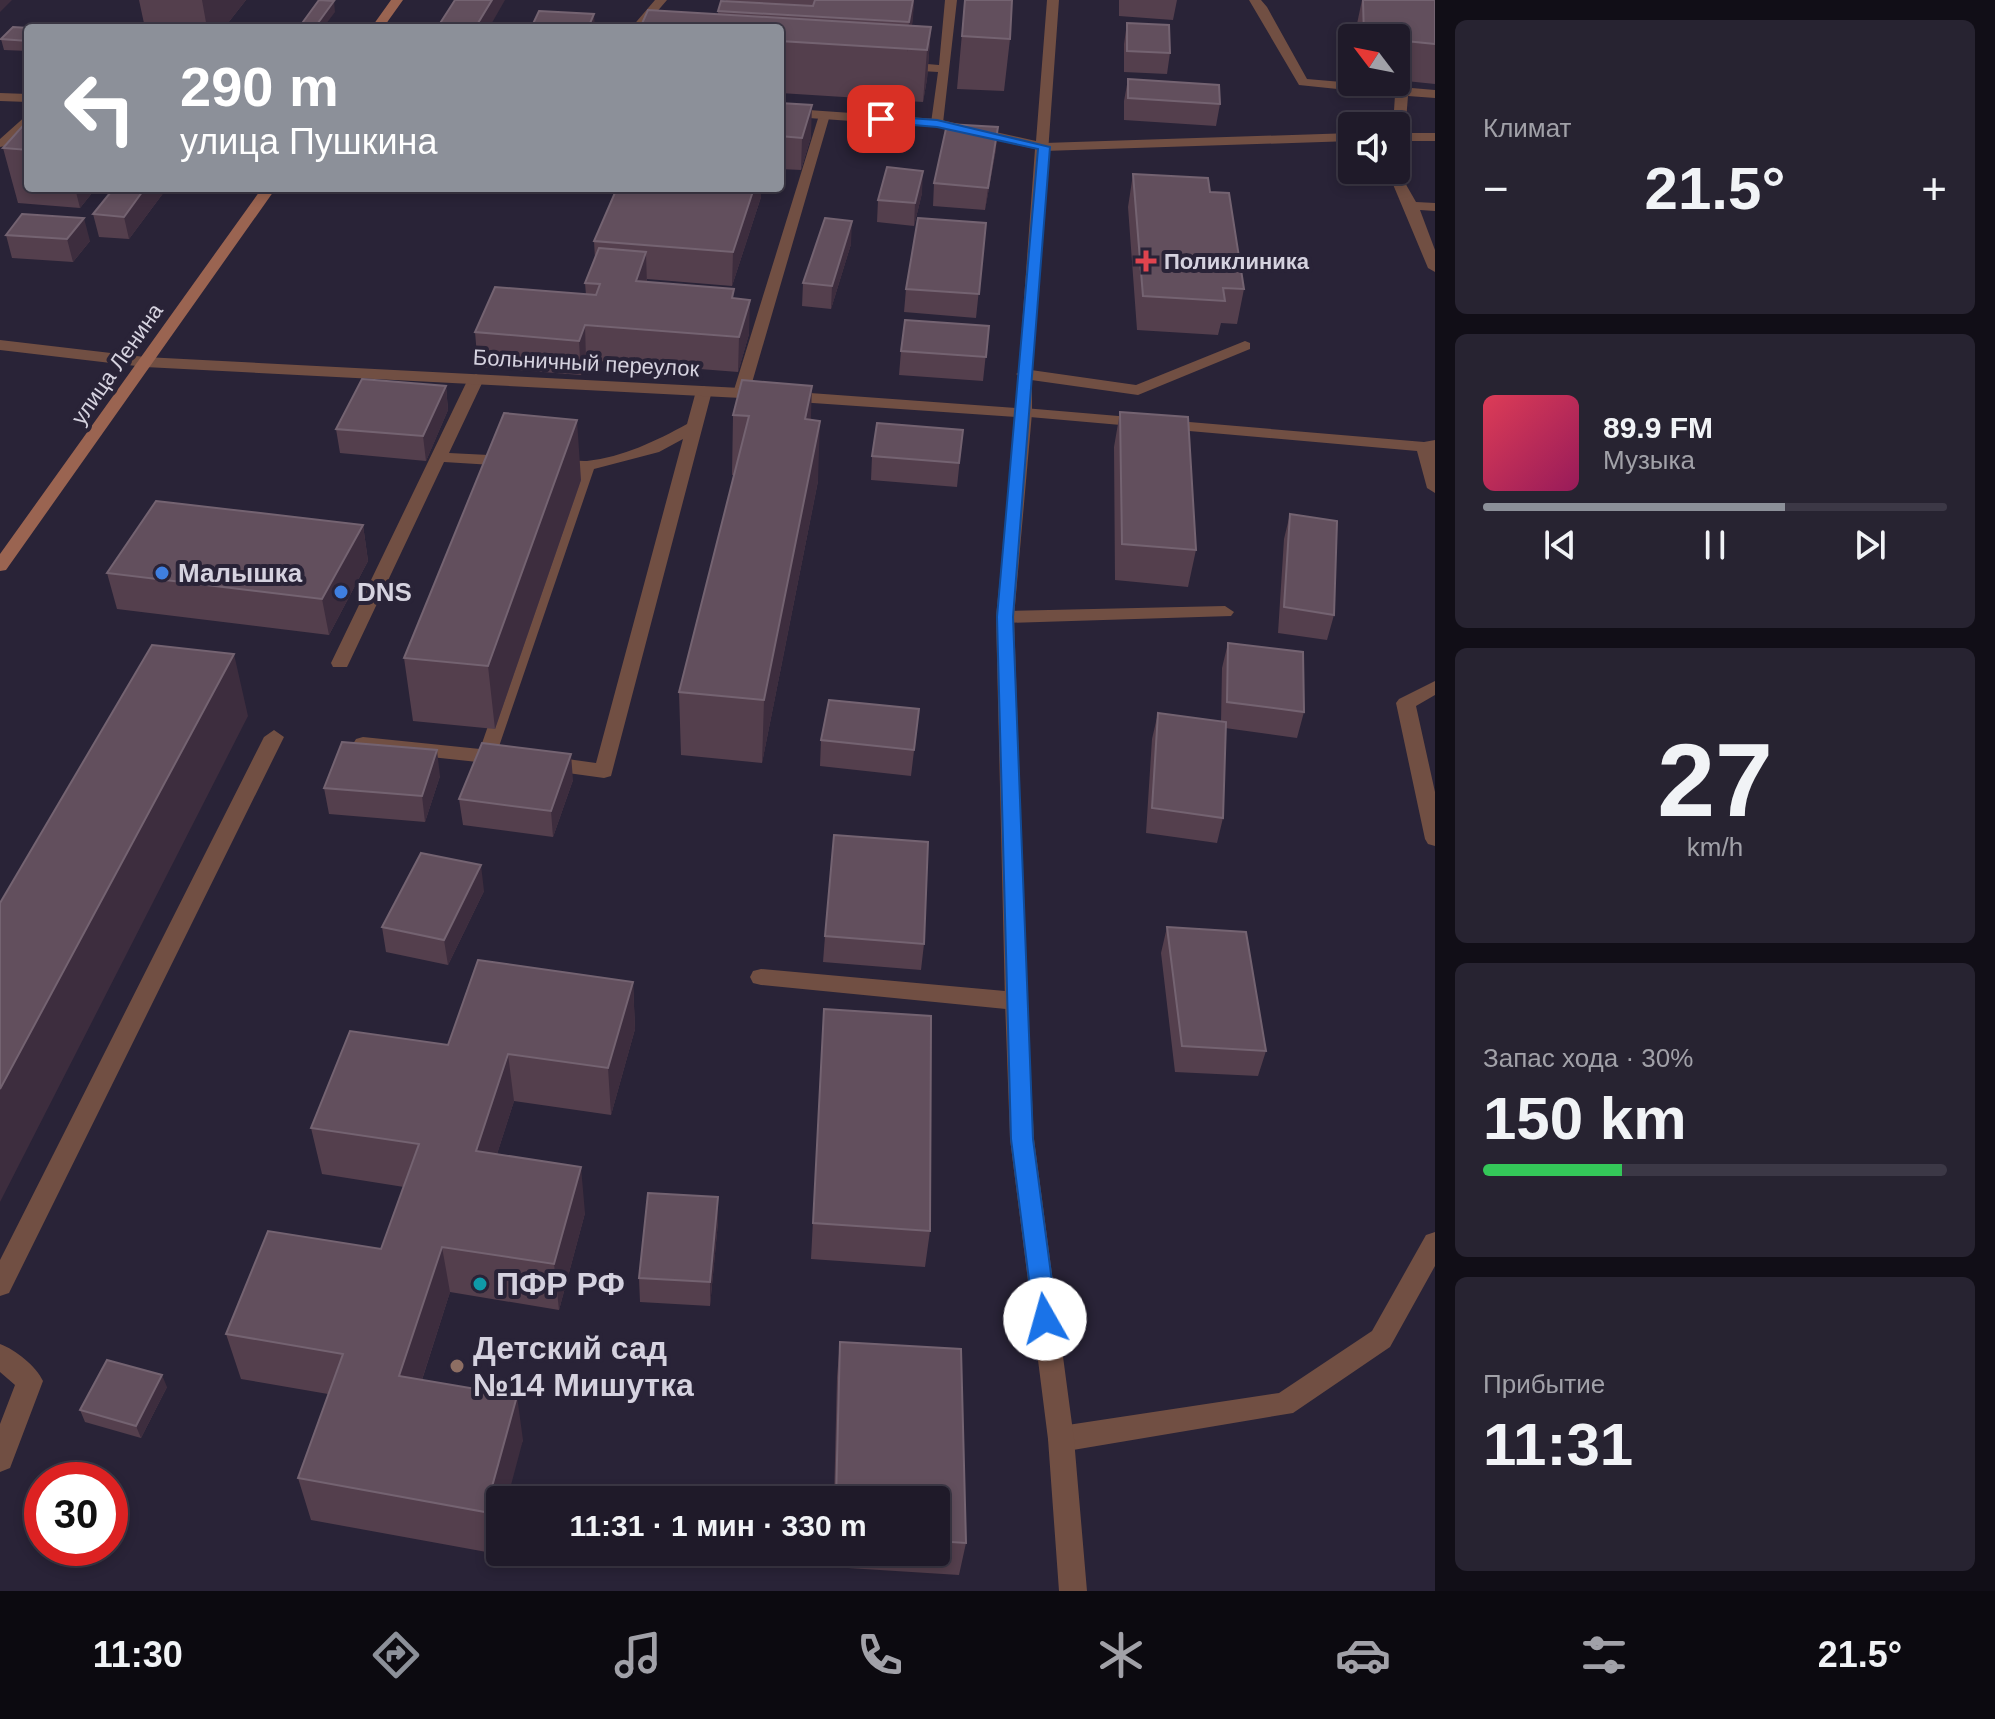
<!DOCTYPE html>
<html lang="ru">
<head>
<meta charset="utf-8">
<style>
  :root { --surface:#1f1a29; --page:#272331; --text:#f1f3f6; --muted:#a1a1a8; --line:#3c3846; --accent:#8c9099 }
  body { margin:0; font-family:Helvetica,sans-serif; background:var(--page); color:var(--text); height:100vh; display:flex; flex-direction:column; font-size:30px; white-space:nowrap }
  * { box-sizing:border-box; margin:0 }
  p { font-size:26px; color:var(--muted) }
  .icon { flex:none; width:44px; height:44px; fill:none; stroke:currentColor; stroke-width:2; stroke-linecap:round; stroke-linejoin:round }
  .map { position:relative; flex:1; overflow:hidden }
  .sheet { display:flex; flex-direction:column; gap:20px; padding:20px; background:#110e17; width:560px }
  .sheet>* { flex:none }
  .top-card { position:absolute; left:24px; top:24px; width:760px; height:168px; border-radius:8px; box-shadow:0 4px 12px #0003,0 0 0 2px var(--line); background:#8c9099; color:#fff; overflow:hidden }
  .needle { width:52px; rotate:302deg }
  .buttons { position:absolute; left:1338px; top:24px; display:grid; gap:16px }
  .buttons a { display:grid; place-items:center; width:72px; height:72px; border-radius:8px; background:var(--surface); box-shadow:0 4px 12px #0003,0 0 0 2px var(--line); font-size:40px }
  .speed { position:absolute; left:24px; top:1462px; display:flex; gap:16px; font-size:40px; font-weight:700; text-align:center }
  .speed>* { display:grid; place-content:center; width:104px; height:104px; border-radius:50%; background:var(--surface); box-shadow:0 4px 12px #0003,0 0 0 2px var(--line); line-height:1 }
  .speed .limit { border:12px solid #d22; background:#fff; color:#111 }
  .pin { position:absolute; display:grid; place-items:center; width:68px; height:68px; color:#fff; margin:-34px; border-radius:16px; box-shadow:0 4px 12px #0006 }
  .me { position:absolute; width:88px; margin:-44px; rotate:353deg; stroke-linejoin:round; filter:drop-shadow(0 0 6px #0008) }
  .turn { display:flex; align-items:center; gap:28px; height:168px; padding:0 24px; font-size:36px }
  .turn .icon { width:104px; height:104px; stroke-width:2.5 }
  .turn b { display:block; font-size:56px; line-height:68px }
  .big { font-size:60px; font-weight:700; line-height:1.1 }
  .sheet .tile { flex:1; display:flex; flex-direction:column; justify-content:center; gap:12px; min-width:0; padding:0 28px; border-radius:12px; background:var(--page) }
  .sheet .dial { align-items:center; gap:0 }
  .dial b { font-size:104px; line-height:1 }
  .song { display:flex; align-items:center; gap:24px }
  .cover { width:96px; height:96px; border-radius:12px; background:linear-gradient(135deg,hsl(350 70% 55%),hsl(330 70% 35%)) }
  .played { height:8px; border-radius:4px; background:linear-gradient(90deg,var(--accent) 65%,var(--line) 65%) }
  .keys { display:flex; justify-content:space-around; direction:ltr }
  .heat { display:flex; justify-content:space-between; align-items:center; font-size:44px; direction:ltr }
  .charge { height:12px; border-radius:6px; background:linear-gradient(90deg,#34c759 30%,var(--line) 0) }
  .trip { position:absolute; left:486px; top:1486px; width:464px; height:80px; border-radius:8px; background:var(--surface); box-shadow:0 4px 12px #0003,0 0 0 2px var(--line); font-weight:700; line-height:80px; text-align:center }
  .dock { display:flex; height:128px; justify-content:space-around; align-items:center; background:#0c0a10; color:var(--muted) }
  .dock .icon { width:56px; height:56px }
  .dock .on { color:var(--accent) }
  .dock b { font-size:36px; color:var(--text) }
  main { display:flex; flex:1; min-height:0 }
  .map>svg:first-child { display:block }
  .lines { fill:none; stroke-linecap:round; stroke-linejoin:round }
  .service { fill:#714f43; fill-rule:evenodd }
  .minor { fill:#714f43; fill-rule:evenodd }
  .secondary { fill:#9a6451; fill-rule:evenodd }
  .wall { fill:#543f4d }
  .shaded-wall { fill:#3d2d3e }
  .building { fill:#624f5d; stroke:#746371; stroke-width:2 }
  .route { fill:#1a73e8; stroke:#114b97; stroke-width:2 }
  .health-dot { fill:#e0444e; stroke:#292337; stroke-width:3 }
  .shop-dot { fill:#3f7fe0; stroke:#292337; stroke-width:3 }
  .culture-dot { fill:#0f9aa8; stroke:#292337; stroke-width:3 }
  .education-dot { fill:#8d6e63; stroke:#292337; stroke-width:3 }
  .labels { text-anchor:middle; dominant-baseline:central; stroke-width:8; stroke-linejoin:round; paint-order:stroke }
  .far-poi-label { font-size:22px; font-weight:bold; fill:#d5d2df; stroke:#292337; text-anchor:start }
  .far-street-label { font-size:22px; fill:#d5d2df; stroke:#292337 }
  .poi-label { font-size:26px; font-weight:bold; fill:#d5d2df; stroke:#292337; text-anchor:start }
  .near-poi-label { font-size:32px; font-weight:bold; fill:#d5d2df; stroke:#292337; text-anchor:start }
</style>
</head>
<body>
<main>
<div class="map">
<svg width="1435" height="1591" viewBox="0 0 1435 1591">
  <rect width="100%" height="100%" fill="#292337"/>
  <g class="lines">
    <path class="service" d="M655 0H667L643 28H631Z
      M945 0H957L943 123 937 127 931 123 938 72 904 70 898 66 904 62 939 65Z
      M1249 0H1261L1267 7 1307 79 1435 90V98L1408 96 1405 133H1435V141H1396V126H1393L1395 95 1299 85Z
      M820 112 830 115 749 393 747 396H735L733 393Z
      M28 114V125L10 145 0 147V139Z
      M1352 133V141L1044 151 1037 147 1044 143Z
      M1396 167 1416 202 1435 203V211L1420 210 1435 250V272L1428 268 1387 170H1396Z
      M0 340 145 357 153 362 145 367 0 350Z
      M1245 341 1250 343V349L1138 395 1024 379 1016 374 1024 369 1136 385Z
      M476 374 484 379 449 453 509 456 517 461 509 466 444 462 349 663 347 667H333L331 663 468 379Z
      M704 386 712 391 611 776 604 778 546 770 536 763 546 756 596 763 683 439 659 452 594 469 494 761 487 763 356 749 353 744 356 739 363 737 480 749 577 470 553 469 545 464C556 454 573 462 587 461 623 457 656 441 687 424L696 391Z
      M1024 408 1424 442 1435 440V493L1427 488 1417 451 1018 416 1016 413Z
      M1225 606 1234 612 1231 616 1005 623 996 617 1005 611Z
      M1435 681V695L1416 706 1435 792V846L1428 844 1425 839 1396 703 1399 699Z
      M274 730 284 737 9 1293 0 1296V1260L264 737Z
      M761 969 1016 992 1024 995 1027 1001 1024 1007 1016 1010 761 985 753 983 750 977 753 971Z
      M1435 1232V1266L1390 1347 1293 1413 1061 1452 1051 1448 1048 1439 1051 1430 1061 1426 1279 1393 1372 1331 1426 1235Z
      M0 1344C16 1350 36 1366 43 1381L10 1468 0 1472V1424L15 1385 0 1372Z"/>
    <path class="minor" d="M1047 0H1059L1032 374V413L1014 617 1027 1001 1034 1139 1074 1439 1087 1591H1059L1048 1439 1010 1139 1005 1001 996 617 1016 417 741 398 145 367 137 362 145 357 741 388 1016 408 1035 149 937 127 780 116V108L937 119 1036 141Z
      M0 93 28 94V102L0 101Z"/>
    <path class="secondary" d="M391 0H403L383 28H371Z
      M262 188H276L6 570 0 571V554Z"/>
  </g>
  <path class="wall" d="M139 0H246L224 28H145Z
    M726 0H914L912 25 931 27 927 79 923 102 780 93V28L718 14V11Z
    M965 0 1010 39 1004 91 957 89Z
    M1119 0H1177L1173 20 1119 16Z
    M1362 0H1435V84L1396 80V38H1354Z
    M1127 23 1170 53 1167 74 1124 72V44Z
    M28 28V51L4 50 1 39Z
    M1128 79 1220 104 1216 126 1124 120V101Z
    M780 103 811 137 801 170 780 169Z
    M28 120V188H96L80 208 18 203 3 148Z
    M996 149 985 210 933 206 934 183Z
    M1133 174 1210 192 1244 289 1237 324 1221 323 1218 335 1137 330 1128 207Z
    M114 188H167L129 239 99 237 93 214Z
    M617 188H761V197L732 286 647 279V282L734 299 749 334 738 372 586 360 581 375 478 367 475 332 586 295 585 283 595 259 594 241Z
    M922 193 914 226 877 222 878 200Z
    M986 223 976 318 904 312 906 289Z
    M6 235 90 241 73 262 12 258Z
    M851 244 831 309 802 306 803 283Z
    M989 326 983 381 899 375 901 351Z
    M446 386 448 410 426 461 340 453 336 429Z
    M1120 412 1196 550 1188 587 1115 580 1114 447Z
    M733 415 811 420 818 481 762 763 681 755 679 692 734 475H732Z
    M963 430 957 487 871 480 872 456Z
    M581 480 495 729 413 721 404 658Z
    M1290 514 1334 615 1327 640 1278 633 1284 539Z
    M363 525 368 561 329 635 117 609 107 573Z
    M1228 643 1304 712 1297 738 1225 728 1223 818 1217 843 1146 833 1152 739 1158 713 1221 722 1222 668Z
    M919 709 911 776 820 766 821 740Z
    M440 776 425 822 329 814 324 788Z
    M573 780 553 837 463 825 459 799Z
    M484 891 448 965 386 952 382 927Z
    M1167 927 1266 1051 1258 1076 1175 1072 1161 953Z
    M825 936 924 944 921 970 823 962Z
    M633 982 635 1029 611 1115 514 1101 497 1154 585 1213 559 1310 450 1292 422 1380 523 1440 500 1500V1525L492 1553 311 1520 298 1478 328 1394 241 1379 226 1334 381 1249 404 1187 322 1174 311 1128 448 1045Z
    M824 1009 930 1231 925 1267 811 1259Z
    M718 1222 710 1306 640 1302 639 1278Z
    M840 1342 966 1543 959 1575 832 1567 833 1552H936V1500H834L837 1377Z
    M167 1387 141 1438 85 1422 80 1410Z"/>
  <path class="shaded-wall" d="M0 0H12L0 12Z
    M202 0H246L224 28H207Z
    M492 0H505L489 28H475Z
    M913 0H914L913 19 907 52 909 22Z
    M334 1 335 12 323 28H315Z
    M594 14 595 28H588Z
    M931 27 927 79 923 102 927 50Z
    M812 105 811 137 801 170 802 138Z
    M998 127 996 149 985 210 988 188Z
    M923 171 922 193 914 226 915 203Z
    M75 188H96L80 208Z
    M145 188H167L129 239 124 217Z
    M754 188H761V197L732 286 733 252Z
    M84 218 90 241 73 262 67 239Z
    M852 221 851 244 831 309 832 286Z
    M646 252 647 286 636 281Z
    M750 300 749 334 738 372 739 337Z
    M585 325 586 360 581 375 579 341Z
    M446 386 448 410 426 461 423 436Z
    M812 386 810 445 805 419Z
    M577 420 581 480 495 729 488 666Z
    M820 421 818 481 762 763 764 700Z
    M363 525 368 561 329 635 322 599Z
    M234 654 248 716 0 1202V1089Z
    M437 750 440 776 425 822 422 796Z
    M571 754 573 780 553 837 551 811Z
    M481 865 484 891 448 965 444 940Z
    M633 982 635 1029 611 1115 608 1068Z
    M508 1054 514 1101 483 1198 476 1151Z
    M581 1167 585 1213 559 1310 554 1264Z
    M718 1197V1222L710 1306V1282Z
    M442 1247 450 1292 409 1420 399 1376Z
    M162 1375 167 1387 141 1438 136 1426Z
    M517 1396 523 1440 507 1500H500V1525L492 1553 485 1512Z"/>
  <path class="building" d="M319 0 334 1 315 27 300 26Z
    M455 0H492L475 28H437Z
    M815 0H913L909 22 718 11 721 1 813 6Z
    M965 0H1012L1010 39 962 36Z
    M1363 0H1435V44L1396 40V38L1364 37Z
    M648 10 931 27 927 50 780 41V28H640Z
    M539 11 594 14 588 28H531Z
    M1127 23 1169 25 1170 53 1127 51Z
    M13 27 28 28V41L1 39Z
    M1128 79 1219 85 1220 104 1128 98Z
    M780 103 812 105 802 138 780 136Z
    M28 120V150L3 148Z
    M947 124 998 127 988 188 934 183Z
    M887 167 923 171 915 203 878 200Z
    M1133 174 1208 178 1210 192 1229 193 1244 289 1223 288 1225 301 1143 296Z
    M114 188H145L124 217 93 214Z
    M617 188H754L733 252 594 241Z
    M22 214 84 218 67 239 6 235Z
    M825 218 852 221 832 286 803 283Z
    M918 218 986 223 979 294 906 289Z
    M599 248 646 252 636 281 734 289 732 298 750 300 739 337 585 325 579 341 475 332 495 287 596 295 600 284 585 283Z
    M905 320 989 326 986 357 901 351Z
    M362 379 446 386 423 436 336 429Z
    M742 380 812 386 805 419 820 421 764 700 679 692 749 416 733 415Z
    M1120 412 1188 417 1196 550 1122 544Z
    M504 413 577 420 488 666 404 658Z
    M877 423 963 430 959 463 872 456Z
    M156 501 363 525 322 599 107 573Z
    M1290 514 1337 521 1334 615 1284 607Z
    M1228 643 1303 652 1304 712 1227 702Z
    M152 645 234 654 0 1089V903Z
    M829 700 919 709 914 750 821 740Z
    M1158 713 1226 722 1223 818 1152 808Z
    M342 742 437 750 422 796 324 788Z
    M482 743 571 754 551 811 459 799Z
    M834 835 928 842 924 944 825 936Z
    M421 853 481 865 444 940 382 927Z
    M1167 927 1246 932 1266 1051 1182 1046Z
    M478 960 633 982 608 1068 508 1054 476 1151 581 1167 554 1264 442 1247 399 1376 517 1396 485 1512 298 1478 343 1354 226 1334 268 1231 381 1249 419 1144 311 1128 350 1031 448 1045Z
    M824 1009 931 1016 930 1231 813 1223Z
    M648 1193 718 1197 710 1282 639 1278Z
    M840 1342 961 1349 966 1543 936 1541V1500H836Z
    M107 1360 162 1375 136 1426 80 1410Z"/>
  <path class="route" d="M881 116 937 120 1050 147 1013 617 1033 1139 1057 1319 1053 1327 1045 1330 1037 1327 1034 1319 1011 1139 997 617 1038 149 937 127 877 122V117Z"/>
  <path class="health-dot" d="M1142 249h8v8h8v8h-8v8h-8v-8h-8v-8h8z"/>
  <g class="shop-dot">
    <circle cx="162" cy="573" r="8"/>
    <circle cx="341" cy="592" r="8"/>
  </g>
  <circle class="culture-dot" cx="480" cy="1284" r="8"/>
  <circle class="education-dot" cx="457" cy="1366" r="8"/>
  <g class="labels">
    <g class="far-poi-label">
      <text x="1164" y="261">Поликлиника</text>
    </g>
    <g class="far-street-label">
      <text transform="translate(586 363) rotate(3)">Больничный переулок</text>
      <text transform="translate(117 364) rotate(-55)">улица Ленина</text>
    </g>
    <g class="poi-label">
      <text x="178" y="573">Малышка</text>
      <text x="357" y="592">DNS</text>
    </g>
    <g class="near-poi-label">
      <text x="496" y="1284">ПФР РФ</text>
      <text x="473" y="1348">Детский сад<tspan x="473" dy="37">№14 Мишутка</tspan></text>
    </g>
  </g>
</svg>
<div class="buttons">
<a><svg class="needle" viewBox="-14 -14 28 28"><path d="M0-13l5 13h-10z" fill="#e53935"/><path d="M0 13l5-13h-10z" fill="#a1a1a8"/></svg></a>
<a><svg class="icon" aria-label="sound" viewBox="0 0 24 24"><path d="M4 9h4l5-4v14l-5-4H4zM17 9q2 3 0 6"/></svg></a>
</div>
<div class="speed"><div class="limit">30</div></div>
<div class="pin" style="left:881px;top:119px;background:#d93025"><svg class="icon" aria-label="arrive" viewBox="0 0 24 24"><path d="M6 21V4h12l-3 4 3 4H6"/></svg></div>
<svg class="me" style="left:1045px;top:1319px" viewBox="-20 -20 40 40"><circle r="19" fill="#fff"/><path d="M0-13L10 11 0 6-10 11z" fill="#1a73e8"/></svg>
<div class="trip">11:31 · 1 мин · 330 m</div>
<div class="top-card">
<div class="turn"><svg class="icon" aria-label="left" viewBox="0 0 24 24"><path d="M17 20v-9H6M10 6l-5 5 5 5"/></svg><div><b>290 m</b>улица Пушкина</div></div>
</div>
</div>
<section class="sheet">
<div class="tile"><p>Климат</p>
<div class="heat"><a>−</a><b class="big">21.5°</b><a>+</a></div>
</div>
<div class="tile">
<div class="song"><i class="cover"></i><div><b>89.9 FM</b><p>Музыка</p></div></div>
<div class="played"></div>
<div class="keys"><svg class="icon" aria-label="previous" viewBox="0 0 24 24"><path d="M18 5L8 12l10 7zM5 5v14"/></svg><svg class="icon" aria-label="pause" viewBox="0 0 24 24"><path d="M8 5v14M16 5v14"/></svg><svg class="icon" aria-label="next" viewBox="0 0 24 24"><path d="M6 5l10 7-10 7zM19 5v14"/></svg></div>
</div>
<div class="tile dial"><b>27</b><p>km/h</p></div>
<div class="tile"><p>Запас хода · 30%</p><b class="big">150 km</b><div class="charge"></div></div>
<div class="tile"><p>Прибытие</p><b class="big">11:31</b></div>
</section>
</main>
<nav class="dock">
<b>11:30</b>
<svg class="icon on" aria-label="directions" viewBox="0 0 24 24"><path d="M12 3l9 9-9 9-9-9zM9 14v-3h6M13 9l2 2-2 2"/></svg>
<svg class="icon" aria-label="music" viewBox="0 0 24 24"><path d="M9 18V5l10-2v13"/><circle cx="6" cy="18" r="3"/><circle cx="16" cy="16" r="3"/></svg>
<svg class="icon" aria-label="phone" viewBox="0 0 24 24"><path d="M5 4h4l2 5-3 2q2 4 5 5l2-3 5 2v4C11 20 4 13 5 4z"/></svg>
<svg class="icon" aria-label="climate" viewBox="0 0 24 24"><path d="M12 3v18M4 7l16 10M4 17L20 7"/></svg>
<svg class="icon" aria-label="car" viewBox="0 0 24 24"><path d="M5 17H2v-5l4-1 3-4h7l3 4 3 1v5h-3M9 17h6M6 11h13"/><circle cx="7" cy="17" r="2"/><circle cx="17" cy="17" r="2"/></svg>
<svg class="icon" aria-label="filters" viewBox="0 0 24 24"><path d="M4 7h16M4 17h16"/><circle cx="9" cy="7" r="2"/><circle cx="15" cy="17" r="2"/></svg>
<b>21.5°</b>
</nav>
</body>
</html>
